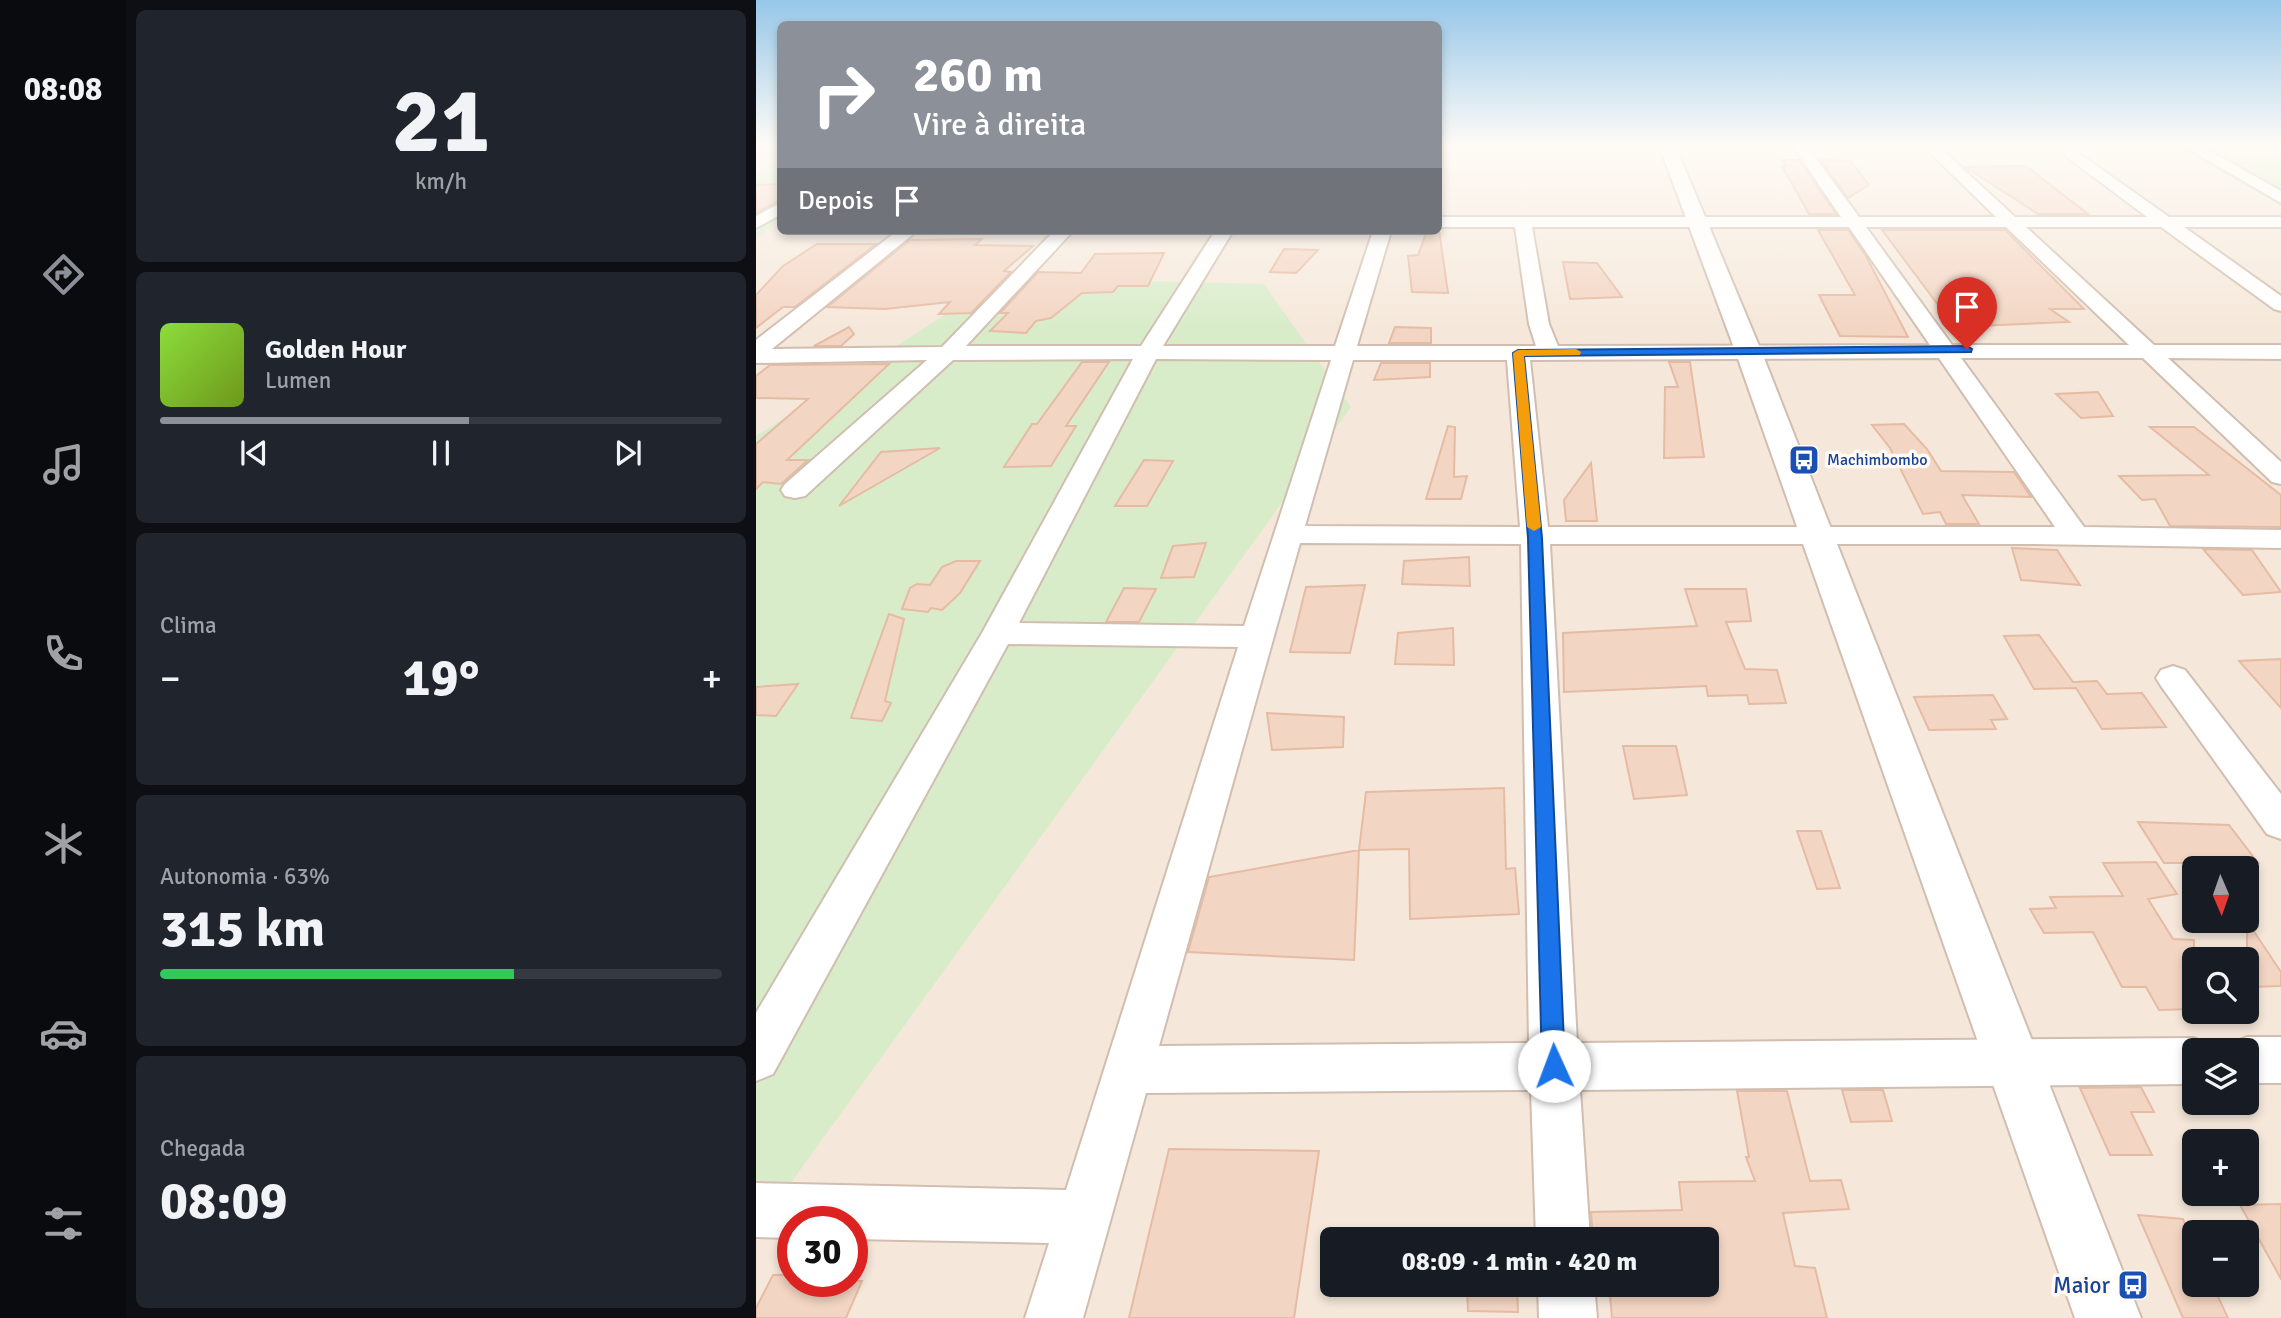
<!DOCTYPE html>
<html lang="pt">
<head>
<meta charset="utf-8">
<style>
  :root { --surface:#171b24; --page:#20242c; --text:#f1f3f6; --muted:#9ea1a6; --line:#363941; --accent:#8c9099 }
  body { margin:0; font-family:Signika,sans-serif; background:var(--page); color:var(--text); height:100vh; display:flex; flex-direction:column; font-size:26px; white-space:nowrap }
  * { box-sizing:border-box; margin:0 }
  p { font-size:23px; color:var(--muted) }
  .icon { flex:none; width:38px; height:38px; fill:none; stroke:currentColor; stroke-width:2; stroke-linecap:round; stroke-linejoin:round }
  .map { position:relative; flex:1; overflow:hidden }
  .side { display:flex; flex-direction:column; gap:10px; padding:10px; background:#0d0f14; width:630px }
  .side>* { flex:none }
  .hud { position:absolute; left:21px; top:21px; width:665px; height:214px; border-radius:10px; box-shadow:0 4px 10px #0003; background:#8c9099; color:#fff; overflow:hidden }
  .needle { width:46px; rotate:178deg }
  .buttons { position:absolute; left:1426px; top:856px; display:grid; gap:14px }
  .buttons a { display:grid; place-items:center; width:77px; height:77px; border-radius:10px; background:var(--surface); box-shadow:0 4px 10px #0003; font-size:35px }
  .speed { position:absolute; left:21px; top:1206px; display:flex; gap:14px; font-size:35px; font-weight:700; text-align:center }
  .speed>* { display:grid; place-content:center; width:91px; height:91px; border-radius:50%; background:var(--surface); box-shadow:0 4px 10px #0003; line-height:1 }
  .speed .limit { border:10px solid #d22; background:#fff; color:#111 }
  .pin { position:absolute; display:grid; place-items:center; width:60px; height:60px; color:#fff; margin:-72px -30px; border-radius:50% 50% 50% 0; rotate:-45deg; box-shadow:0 0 7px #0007 }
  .pin .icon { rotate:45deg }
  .me { position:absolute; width:77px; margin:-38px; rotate:358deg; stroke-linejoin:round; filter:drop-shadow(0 0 5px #0008) }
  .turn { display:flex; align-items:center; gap:24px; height:147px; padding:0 21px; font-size:32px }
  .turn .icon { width:91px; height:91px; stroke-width:2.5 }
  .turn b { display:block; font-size:49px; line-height:60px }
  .then { display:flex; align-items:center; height:66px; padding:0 21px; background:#0003; gap:14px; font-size:26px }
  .big { font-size:52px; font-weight:700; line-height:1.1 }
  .side .card { flex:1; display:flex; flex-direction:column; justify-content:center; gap:10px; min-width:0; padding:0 24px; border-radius:10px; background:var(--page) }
  .side .dial { align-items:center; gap:0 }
  .dial b { font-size:91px; line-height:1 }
  .song { display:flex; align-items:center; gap:21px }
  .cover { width:84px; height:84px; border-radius:10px; background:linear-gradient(135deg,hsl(90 70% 55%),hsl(80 70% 35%)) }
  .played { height:7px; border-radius:4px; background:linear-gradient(90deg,var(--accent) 55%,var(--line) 55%) }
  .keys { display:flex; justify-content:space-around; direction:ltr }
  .heat { display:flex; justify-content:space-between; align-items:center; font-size:38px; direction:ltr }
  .charge { height:10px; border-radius:5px; background:linear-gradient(90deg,#34c759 63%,var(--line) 0) }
  .trip { position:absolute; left:564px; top:1227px; width:399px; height:70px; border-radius:10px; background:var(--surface); box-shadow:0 4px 10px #0003; font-weight:700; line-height:70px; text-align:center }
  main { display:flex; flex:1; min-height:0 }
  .menu { display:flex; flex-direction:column; width:126px; justify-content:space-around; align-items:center; background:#090b0e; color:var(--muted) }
  .menu .icon { width:49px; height:49px }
  .menu .on { color:var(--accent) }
  .menu b { font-size:32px; color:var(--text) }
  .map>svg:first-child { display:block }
  .residential { fill:#f5e8da; fill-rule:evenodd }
  .green { fill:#d8ecc9 }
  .building { fill:#f3d5c3; stroke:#e6bba3; stroke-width:2 }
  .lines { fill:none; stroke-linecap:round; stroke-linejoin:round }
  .minor-casing { stroke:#d1beb0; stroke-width:4 }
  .tertiary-casing { stroke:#d1beb0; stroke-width:4 }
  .minor { fill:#fff; fill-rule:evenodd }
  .tertiary { fill:#fff; fill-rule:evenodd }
  .route { fill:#1a73e8; stroke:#114b97; stroke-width:2 }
  .slow { fill:#f59e0b }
  .labels { text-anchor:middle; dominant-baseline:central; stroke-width:7; stroke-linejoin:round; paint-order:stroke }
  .far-transit-label { font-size:16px; fill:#164399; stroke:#fffaf3; text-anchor:start }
  .near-transit-label { font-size:23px; fill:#164399; stroke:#fffaf3; text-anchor:end }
</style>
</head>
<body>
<main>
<nav class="menu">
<b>08:08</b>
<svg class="icon on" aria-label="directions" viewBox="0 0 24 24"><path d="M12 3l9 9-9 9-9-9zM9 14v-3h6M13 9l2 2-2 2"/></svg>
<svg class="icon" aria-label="music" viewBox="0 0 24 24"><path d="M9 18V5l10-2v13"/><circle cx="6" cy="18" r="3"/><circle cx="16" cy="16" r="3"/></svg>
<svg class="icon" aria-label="phone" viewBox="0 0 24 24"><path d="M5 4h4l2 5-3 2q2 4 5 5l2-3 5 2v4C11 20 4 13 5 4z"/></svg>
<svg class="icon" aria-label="climate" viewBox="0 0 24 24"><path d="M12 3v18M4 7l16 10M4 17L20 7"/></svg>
<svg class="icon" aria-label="car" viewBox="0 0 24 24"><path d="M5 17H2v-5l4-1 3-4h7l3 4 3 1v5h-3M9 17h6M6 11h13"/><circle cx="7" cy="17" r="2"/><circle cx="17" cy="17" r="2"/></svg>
<svg class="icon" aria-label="filters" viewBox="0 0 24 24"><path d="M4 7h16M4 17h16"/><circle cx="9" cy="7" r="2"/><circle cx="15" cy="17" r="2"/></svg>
</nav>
<section class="side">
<div class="card dial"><b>21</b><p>km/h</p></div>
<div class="card">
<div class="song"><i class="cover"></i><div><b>Golden Hour</b><p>Lumen</p></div></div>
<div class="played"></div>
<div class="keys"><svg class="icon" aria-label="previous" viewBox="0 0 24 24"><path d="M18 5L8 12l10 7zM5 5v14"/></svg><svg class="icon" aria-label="pause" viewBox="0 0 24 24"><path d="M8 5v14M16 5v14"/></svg><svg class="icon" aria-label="next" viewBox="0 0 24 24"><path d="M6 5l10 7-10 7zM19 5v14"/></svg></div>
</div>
<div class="card"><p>Clima</p>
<div class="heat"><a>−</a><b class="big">19°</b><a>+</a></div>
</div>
<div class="card"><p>Autonomia · 63%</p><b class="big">315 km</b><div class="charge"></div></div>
<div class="card"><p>Chegada</p><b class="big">08:09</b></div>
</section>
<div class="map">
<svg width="1525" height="1318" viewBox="0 0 1525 1318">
  <rect width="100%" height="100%" fill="#fdf6ec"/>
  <path class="residential" d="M0 145H24V231H682L683 145H1525V1318H0ZM1438 868H1491V920H1438ZM1438 959H1491V1012H1438ZM1438 1050H1491V1102H1438ZM1438 1141H1491V1194H1438ZM37 1222H96V1281H37ZM1438 1232H1491V1284H1438ZM576 1239H950V1284H576Z"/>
  <path class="green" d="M1499 145 1525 152V205L1417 146Z
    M24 161V219L0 239V174Z
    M343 280 508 284 595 407 0 1231V436L232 287Z"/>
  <path class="building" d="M1026 160H1043L1080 214H1053L1026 166H1030Z
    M1065 160 1095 161 1113 185 1092 198Z
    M1270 166 1332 214H1282L1209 167Z
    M24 184V200L0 213V185Z
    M683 230 692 293 656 292 652 256 662 255 671 231Z
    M1062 230H1092L1110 256 1152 337 1084 336 1063 295H1099Z
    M1126 230H1249L1328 309H1294L1313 322 1198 327 1188 307 1183 306Z
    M226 239 219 245 277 246 248 271 255 272 215 313 183 314 194 302 129 309 71 307 154 240Z
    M61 244H120L39 307H27L0 328V295L27 266Z
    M528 249 562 250 540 273 514 272Z
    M408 253 392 286H362L357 292 326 293 295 318 280 321 270 333 234 331 252 313H244L282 272 325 273 339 254Z
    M807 262 841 263 866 297 814 299Z
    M93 327 98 334 85 346H58Z
    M639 327 675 328V343H633Z
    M326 362H353L310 426H320L295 466 248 467 276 424H281Z
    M913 362H934L948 457 908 458 909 387H922Z
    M625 363H674V377L618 380Z
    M133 364 31 460H52L25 484 7 482 0 489V444L52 399 0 398V376L14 365Z
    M1342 392 1357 416 1325 418 1300 394Z
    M1148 424 1171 449 1185 471 1258 472 1275 497 1206 495 1223 524H1190L1184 512 1167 514 1134 448 1116 425Z
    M692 426 699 427 698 477 711 476 705 499H670Z
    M1394 427H1438L1525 495V527L1414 526 1399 499 1386 500 1363 476 1453 475Z
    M184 448 83 506 125 452Z
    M388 460 417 461 391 506H359Z
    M835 463 841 521H810L808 500Z
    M450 543 438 577 405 578 417 546Z
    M1256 548 1301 550 1324 585 1265 580Z
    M1447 549 1496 550 1525 592 1487 595Z
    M713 557 714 586 646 584 648 561Z
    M200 561H224L204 593 186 610 175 608 172 612 146 609 154 588 161 584 174 585 186 567Z
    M609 585 594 653 534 652 550 587Z
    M368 588 400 589 383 622H350Z
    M929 589H990L995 621 970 622 989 669 1021 670 1030 703 993 704 991 695 952 696 950 686 808 692 807 633 941 626Z
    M133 614 148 619 129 701 135 703 126 721 95 718Z
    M697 628 698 665 639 664 642 633Z
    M1283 635 1317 682 1341 681 1351 694 1386 693 1410 727 1346 729 1320 688 1278 689 1248 636Z
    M1525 659V708L1483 661Z
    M42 684 20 716 0 715V687Z
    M1237 695 1251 719 1235 720 1240 729 1173 730 1158 697Z
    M511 713 588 717 587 747 516 750Z
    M867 746H920L931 795 878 799Z
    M748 788 750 869 759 868 763 914 654 919 653 849 603 850 610 792Z
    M1382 822 1473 825 1502 863H1408Z
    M1041 831H1065L1084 888 1061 889Z
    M603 850 598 960 432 952 453 877Z
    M1400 862 1421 894 1392 899 1417 939 1438 940V1009L1403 1010 1390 987H1366L1337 932 1288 933 1274 909 1300 908 1294 897 1367 896 1347 863Z
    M1491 921 1525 972V986L1491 987Z
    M1385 1087 1398 1112H1375L1396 1155H1354L1324 1088Z
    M1086 1090H1127L1136 1121 1095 1122Z
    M981 1091H1031L1054 1181 1085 1180 1093 1209 1027 1213 1039 1266 1059 1268 1071 1318H856L853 1284H950V1239H837L835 1212 926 1210 923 1182 999 1181 990 1157H993Z
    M413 1149 563 1151 538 1318H373Z
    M1525 1204V1279L1484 1205Z
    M1382 1215 1427 1219 1438 1245V1284H1456L1472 1318H1427Z
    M17 1275H37V1281H106L90 1318H0V1308Z
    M711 1284H748L749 1289 761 1288 762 1312 712 1311Z"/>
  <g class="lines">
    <g class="minor-casing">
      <path id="minor" d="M0 145H12L0 152Z
        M1036 145H1050L1103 217H1240L1166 145H1181L1259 217H1391L1295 145H1311L1413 217H1525V227H1428L1525 296V311L1518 309 1405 227H1270L1398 345H1525V359L1412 358 1525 462V484L1516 482 1387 358H1205L1328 527 1525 530V548L1277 544H794L821 1043 1438 1038 1455 1045 1457 1050H1438V1084L824 1090 834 1239H780L775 1090 390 1093 327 1318H269L293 1243 96 1239V1222H37V1238L0 1237V1183L310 1190 482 647 252 644 17 1074 0 1081V1013L226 633 377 359 197 360 49 496 39 498 29 496 25 490 29 484 171 360 0 363V340L141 231H161L16 349 186 347 298 231H317L210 346H385L459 231H477L407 346H579L617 231H635L601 346H780L773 324 759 227H682V217H1085ZM776 227H1093L1174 345 802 346 793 324ZM1110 227H1250L1373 345H1196ZM1183 358 1299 527H792L774 360ZM400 359 575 360 488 626 263 623ZM597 360H751L764 527 549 526ZM544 543 765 544 773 1043 403 1046Z
        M1426 145H1443L1525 191V203Z
        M24 203V215L0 228V216Z
        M1417 666 1429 670 1525 794V839L1511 834 1405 686 1400 678 1405 670Z
        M1491 1037H1525V1083H1491V1050H1471L1474 1044Z
        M782 1284H838L841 1318H783Z"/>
    </g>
    <g class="tertiary-casing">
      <path id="tertiary" d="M903 145H919L1006 353 1385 1318H1319L980 353Z"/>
    </g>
    <use href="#minor" class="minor"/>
    <use href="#tertiary" class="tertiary"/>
  </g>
  <linearGradient id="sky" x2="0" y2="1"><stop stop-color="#97c7e8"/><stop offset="0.44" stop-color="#fefbf6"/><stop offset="1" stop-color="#fefbf6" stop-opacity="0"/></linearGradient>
  <rect width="1525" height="330" fill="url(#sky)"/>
  <path class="route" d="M1211 346 1216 349 1215 352 768 356 786 538 809 1066 806 1074 798 1077 790 1074 786 1066 772 538 757 353 762 350Z"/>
  <path class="slow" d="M820 349 825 352 824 355 768 356 785 527 778 531 771 527 757 353 762 350Z"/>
  <defs>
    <g id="bus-square" transform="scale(1.575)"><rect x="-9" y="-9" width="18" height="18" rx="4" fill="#1a4fb4" stroke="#fffaf3"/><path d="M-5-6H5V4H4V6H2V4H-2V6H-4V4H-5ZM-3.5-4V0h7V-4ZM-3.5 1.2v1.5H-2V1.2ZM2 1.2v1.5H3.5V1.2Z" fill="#fff"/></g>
  </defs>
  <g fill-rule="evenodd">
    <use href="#bus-square" x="1048" y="460"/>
    <use href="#bus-square" x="1377" y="1285"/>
  </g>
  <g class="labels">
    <g class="far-transit-label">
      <text x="1071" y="460">Machimbombo</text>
    </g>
    <g class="near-transit-label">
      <text x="1354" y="1285">Maior</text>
    </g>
  </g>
</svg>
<div class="buttons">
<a><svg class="needle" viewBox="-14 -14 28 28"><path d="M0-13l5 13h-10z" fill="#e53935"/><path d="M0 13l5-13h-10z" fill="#9ea1a6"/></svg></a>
<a><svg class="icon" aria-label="search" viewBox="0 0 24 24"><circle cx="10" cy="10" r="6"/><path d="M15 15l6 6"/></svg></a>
<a><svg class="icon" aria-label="layers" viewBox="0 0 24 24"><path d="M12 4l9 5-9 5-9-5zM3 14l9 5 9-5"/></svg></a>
<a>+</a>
<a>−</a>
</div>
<div class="speed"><div class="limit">30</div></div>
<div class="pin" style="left:1211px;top:349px;background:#d93025"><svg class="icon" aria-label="arrive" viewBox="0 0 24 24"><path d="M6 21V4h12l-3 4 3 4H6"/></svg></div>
<svg class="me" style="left:798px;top:1066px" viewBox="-20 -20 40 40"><circle r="19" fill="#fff"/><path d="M0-13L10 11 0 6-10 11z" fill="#1a73e8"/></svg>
<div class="trip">08:09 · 1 min · 420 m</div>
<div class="hud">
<div class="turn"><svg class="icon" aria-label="right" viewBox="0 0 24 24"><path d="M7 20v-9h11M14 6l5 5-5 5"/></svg><div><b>260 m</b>Vire à direita</div></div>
<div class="then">Depois<svg class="icon" aria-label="arrive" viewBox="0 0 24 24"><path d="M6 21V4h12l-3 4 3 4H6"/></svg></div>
</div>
</div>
</main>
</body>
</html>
